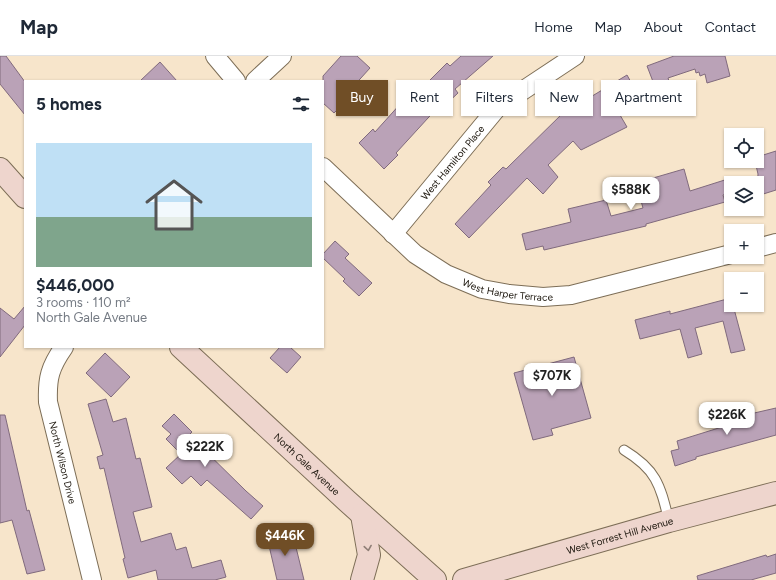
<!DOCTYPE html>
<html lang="en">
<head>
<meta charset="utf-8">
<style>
	:root { --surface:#fff; --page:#f6f6f7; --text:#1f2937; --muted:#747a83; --line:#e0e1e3; --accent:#704e26 }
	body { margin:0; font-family:Figtree,sans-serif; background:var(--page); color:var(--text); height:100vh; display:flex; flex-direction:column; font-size:15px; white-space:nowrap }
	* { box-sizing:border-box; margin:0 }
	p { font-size:13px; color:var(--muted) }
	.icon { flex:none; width:22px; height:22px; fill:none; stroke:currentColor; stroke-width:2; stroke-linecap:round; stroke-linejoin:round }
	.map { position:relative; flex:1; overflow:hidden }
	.side { position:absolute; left:24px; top:24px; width:300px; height:268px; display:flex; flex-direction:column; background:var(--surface); border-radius:0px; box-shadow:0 1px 3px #0004 }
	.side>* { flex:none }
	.hud { position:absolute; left:336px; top:24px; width:380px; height:36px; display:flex; gap:8px }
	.tools { position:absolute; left:724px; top:72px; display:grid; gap:8px }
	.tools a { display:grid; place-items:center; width:40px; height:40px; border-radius:0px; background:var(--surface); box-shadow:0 1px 3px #0004; font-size:20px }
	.price { position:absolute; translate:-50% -34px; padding:0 9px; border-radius:8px; background:#fff; color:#222; font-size:13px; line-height:26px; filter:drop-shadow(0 1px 2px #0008) }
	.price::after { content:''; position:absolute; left:50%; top:24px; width:12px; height:9px; margin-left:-6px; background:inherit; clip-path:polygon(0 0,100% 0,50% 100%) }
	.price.current { background:var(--accent); color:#fff }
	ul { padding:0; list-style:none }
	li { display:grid; align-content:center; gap:8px; height:212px; padding:0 12px }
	li span { display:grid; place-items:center; height:124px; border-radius:0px; color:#555 }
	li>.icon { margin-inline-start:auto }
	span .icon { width:72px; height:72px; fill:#fffc; stroke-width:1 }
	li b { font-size:17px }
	h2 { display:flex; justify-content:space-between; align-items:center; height:48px; padding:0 12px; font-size:17px }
	.chip { padding:0 14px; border-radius:0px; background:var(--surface); box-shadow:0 1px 3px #0004; font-size:14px; line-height:36px }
	.chip.current { background:var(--accent); color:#fff }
	header { display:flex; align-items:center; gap:24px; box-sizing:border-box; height:56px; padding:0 20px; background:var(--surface); border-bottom:1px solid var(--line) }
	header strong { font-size:19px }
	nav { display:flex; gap:22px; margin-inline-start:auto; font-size:14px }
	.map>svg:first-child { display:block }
	.building { fill:#baa2b7; stroke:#806a7d }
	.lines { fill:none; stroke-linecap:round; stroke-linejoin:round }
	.service-casing { stroke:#7d6e57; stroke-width:11 }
	.minor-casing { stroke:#7d6e57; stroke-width:20 }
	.secondary-casing { stroke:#7d6e57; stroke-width:24 }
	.service { stroke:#fff; stroke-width:9 }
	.minor { stroke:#fff; stroke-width:18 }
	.secondary { stroke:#eed5cd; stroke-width:22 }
	.oneway { stroke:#8f7e76 }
	.labels { text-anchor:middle; stroke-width:3.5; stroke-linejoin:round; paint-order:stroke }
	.street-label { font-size:10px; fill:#1a140b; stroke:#fff }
</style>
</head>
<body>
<header>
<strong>Map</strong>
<nav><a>Home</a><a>Map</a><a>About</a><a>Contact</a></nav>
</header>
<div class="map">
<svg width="776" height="524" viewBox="0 0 776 524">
	<rect width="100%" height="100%" fill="#f7e5cb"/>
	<path class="building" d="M0,0h6l19,26v33l-25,-31z
		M341,0h16l13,12 -29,32 3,3 -10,10 -11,-10v-27z
		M461,0h32l-38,33 3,4 -16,15 -3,-2 -43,47 2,2 -14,14 -25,-26 14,-14 2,3 36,-40 4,3 32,-32 3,3z
		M674,0h51l5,20 -23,7 -2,-9 -5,2 -1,-4 -3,1 -1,-4 -27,9 3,9 -14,5 -10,-26z
		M160,6l17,19h-37z
		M627,19l15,27 -22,13 7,12 -46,23 -8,-9 -25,24 10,12 -15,17 -16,-16 -58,60 -14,-14 36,-39 -3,-3 15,-15 3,2 59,-58 -1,-1 13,-9 2,3z
		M776,95v39l-19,6 1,-22 -3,-13h2v-4z
		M684,113l6,22 41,-13v14l-8,3 2,7 -79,22v2l-102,24 -1,-4 -17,4 -4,-16 49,-12 -3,-13 38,-9 5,16 32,-8 -7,-25z
		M335,185l14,13 -4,4 27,25 -13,13 -16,-15 2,-2 -22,-21v-4z
		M731,242v7h2l12,45 -14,3 -8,-32 -28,7 7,26 -14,4 -8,-29 -40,10 -5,-19 35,-9v3z
		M25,250v19l-25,32v-49l14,11z
		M280,291h10l11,10 -14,16 -17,-15z
		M105,297l25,24 -19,20 -25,-24z
		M574,301l17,61 -40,11 2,6 -20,5 -19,-67z
		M106,343l7,23 13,-4 10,41 4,-1 12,49 -19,5 8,30 30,-9 5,17 10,-3 6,21 29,-8 5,17 -11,3h-57l-2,-10 -28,8 -5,-19 2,-1 -21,-90 -4,1 -3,-12 6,-2 -15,-51z
		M776,352v27l-80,22v2l-21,7 -4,-15 8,-2 -2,-8 61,-19 -1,-5z
		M174,358l18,18 -3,3 57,56 17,15 -12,13 -44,-39 -6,6 -10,-10 -9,8 -16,-16 15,-14 -15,-15 5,-5 -9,-8z
		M0,359h5l22,96 2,-1 16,60 -18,4 -15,-54 -12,3z
		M292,475l12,49h-27l-10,-43z
		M776,498v19l-25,7h-53l-1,-4 69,-21 1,2z"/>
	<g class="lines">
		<g class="service-casing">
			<path id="service" d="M624,394c33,20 36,35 45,71"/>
		</g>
		<g class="minor-casing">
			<g id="minor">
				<path d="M215,0l21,25"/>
				<path d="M255,25l27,-25"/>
				<path id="s1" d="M323,111l92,87 31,20 36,15 27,5 34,3 28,-2 160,-41"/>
				<path id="s2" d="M393,178l105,-127 77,-51"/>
				<path d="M757,192l19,-5"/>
				<path id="s3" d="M64,291c-14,20 -17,31 -16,55l44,178"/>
			</g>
		</g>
		<g class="secondary-casing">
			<g id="secondary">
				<path d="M0,113l25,28"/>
				<path id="s4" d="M181,291l166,154 88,79"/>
				<path d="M362,524l7,-25 -7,-40"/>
				<path id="s5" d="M464,524l205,-59 107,-28"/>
			</g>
		</g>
		<use href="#service" class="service"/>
		<use href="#minor" class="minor"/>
		<use href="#secondary" class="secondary"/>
	</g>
	<defs><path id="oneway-chevron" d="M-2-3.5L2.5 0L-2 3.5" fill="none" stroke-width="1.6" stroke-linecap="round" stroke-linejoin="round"/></defs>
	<use class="oneway" href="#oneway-chevron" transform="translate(368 492) rotate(81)"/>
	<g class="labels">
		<g class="street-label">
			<text dy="4" stroke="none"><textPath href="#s2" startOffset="93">West Hamilton Place</textPath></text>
			<text dy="4" stroke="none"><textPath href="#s1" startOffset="228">West Harper Terrace</textPath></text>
			<text dy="4" stroke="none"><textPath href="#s3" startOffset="121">North Wilson Drive</textPath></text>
			<text dy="4" stroke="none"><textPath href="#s4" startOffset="172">North Gale Avenue</textPath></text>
			<text dy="4" stroke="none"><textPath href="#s5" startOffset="162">West Forrest Hill Avenue</textPath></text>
		</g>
	</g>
</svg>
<div class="tools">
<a><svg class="icon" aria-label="locate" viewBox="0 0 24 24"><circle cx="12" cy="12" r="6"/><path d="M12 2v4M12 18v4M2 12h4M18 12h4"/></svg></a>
<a><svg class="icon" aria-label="layers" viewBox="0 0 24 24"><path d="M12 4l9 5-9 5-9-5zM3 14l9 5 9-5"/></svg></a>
<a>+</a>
<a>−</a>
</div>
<b class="price" style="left:631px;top:155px">$588K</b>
<b class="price" style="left:552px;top:341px">$707K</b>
<b class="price" style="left:727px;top:380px">$226K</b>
<b class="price" style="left:205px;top:412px">$222K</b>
<b class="price current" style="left:285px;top:501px">$446K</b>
<div class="hud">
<a class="chip current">Buy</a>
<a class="chip">Rent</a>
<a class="chip">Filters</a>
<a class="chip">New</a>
<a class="chip">Apartment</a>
</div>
<section class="side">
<h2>5 homes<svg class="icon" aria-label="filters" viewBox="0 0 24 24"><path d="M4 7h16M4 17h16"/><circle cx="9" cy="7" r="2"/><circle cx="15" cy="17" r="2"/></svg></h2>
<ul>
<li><span style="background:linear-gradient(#bfe0f5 60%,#7fa58c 0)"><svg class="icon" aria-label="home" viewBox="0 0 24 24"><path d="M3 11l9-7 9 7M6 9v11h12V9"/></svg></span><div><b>$446,000</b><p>3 rooms · 110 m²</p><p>North Gale Avenue</p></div></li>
</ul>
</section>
</div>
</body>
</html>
